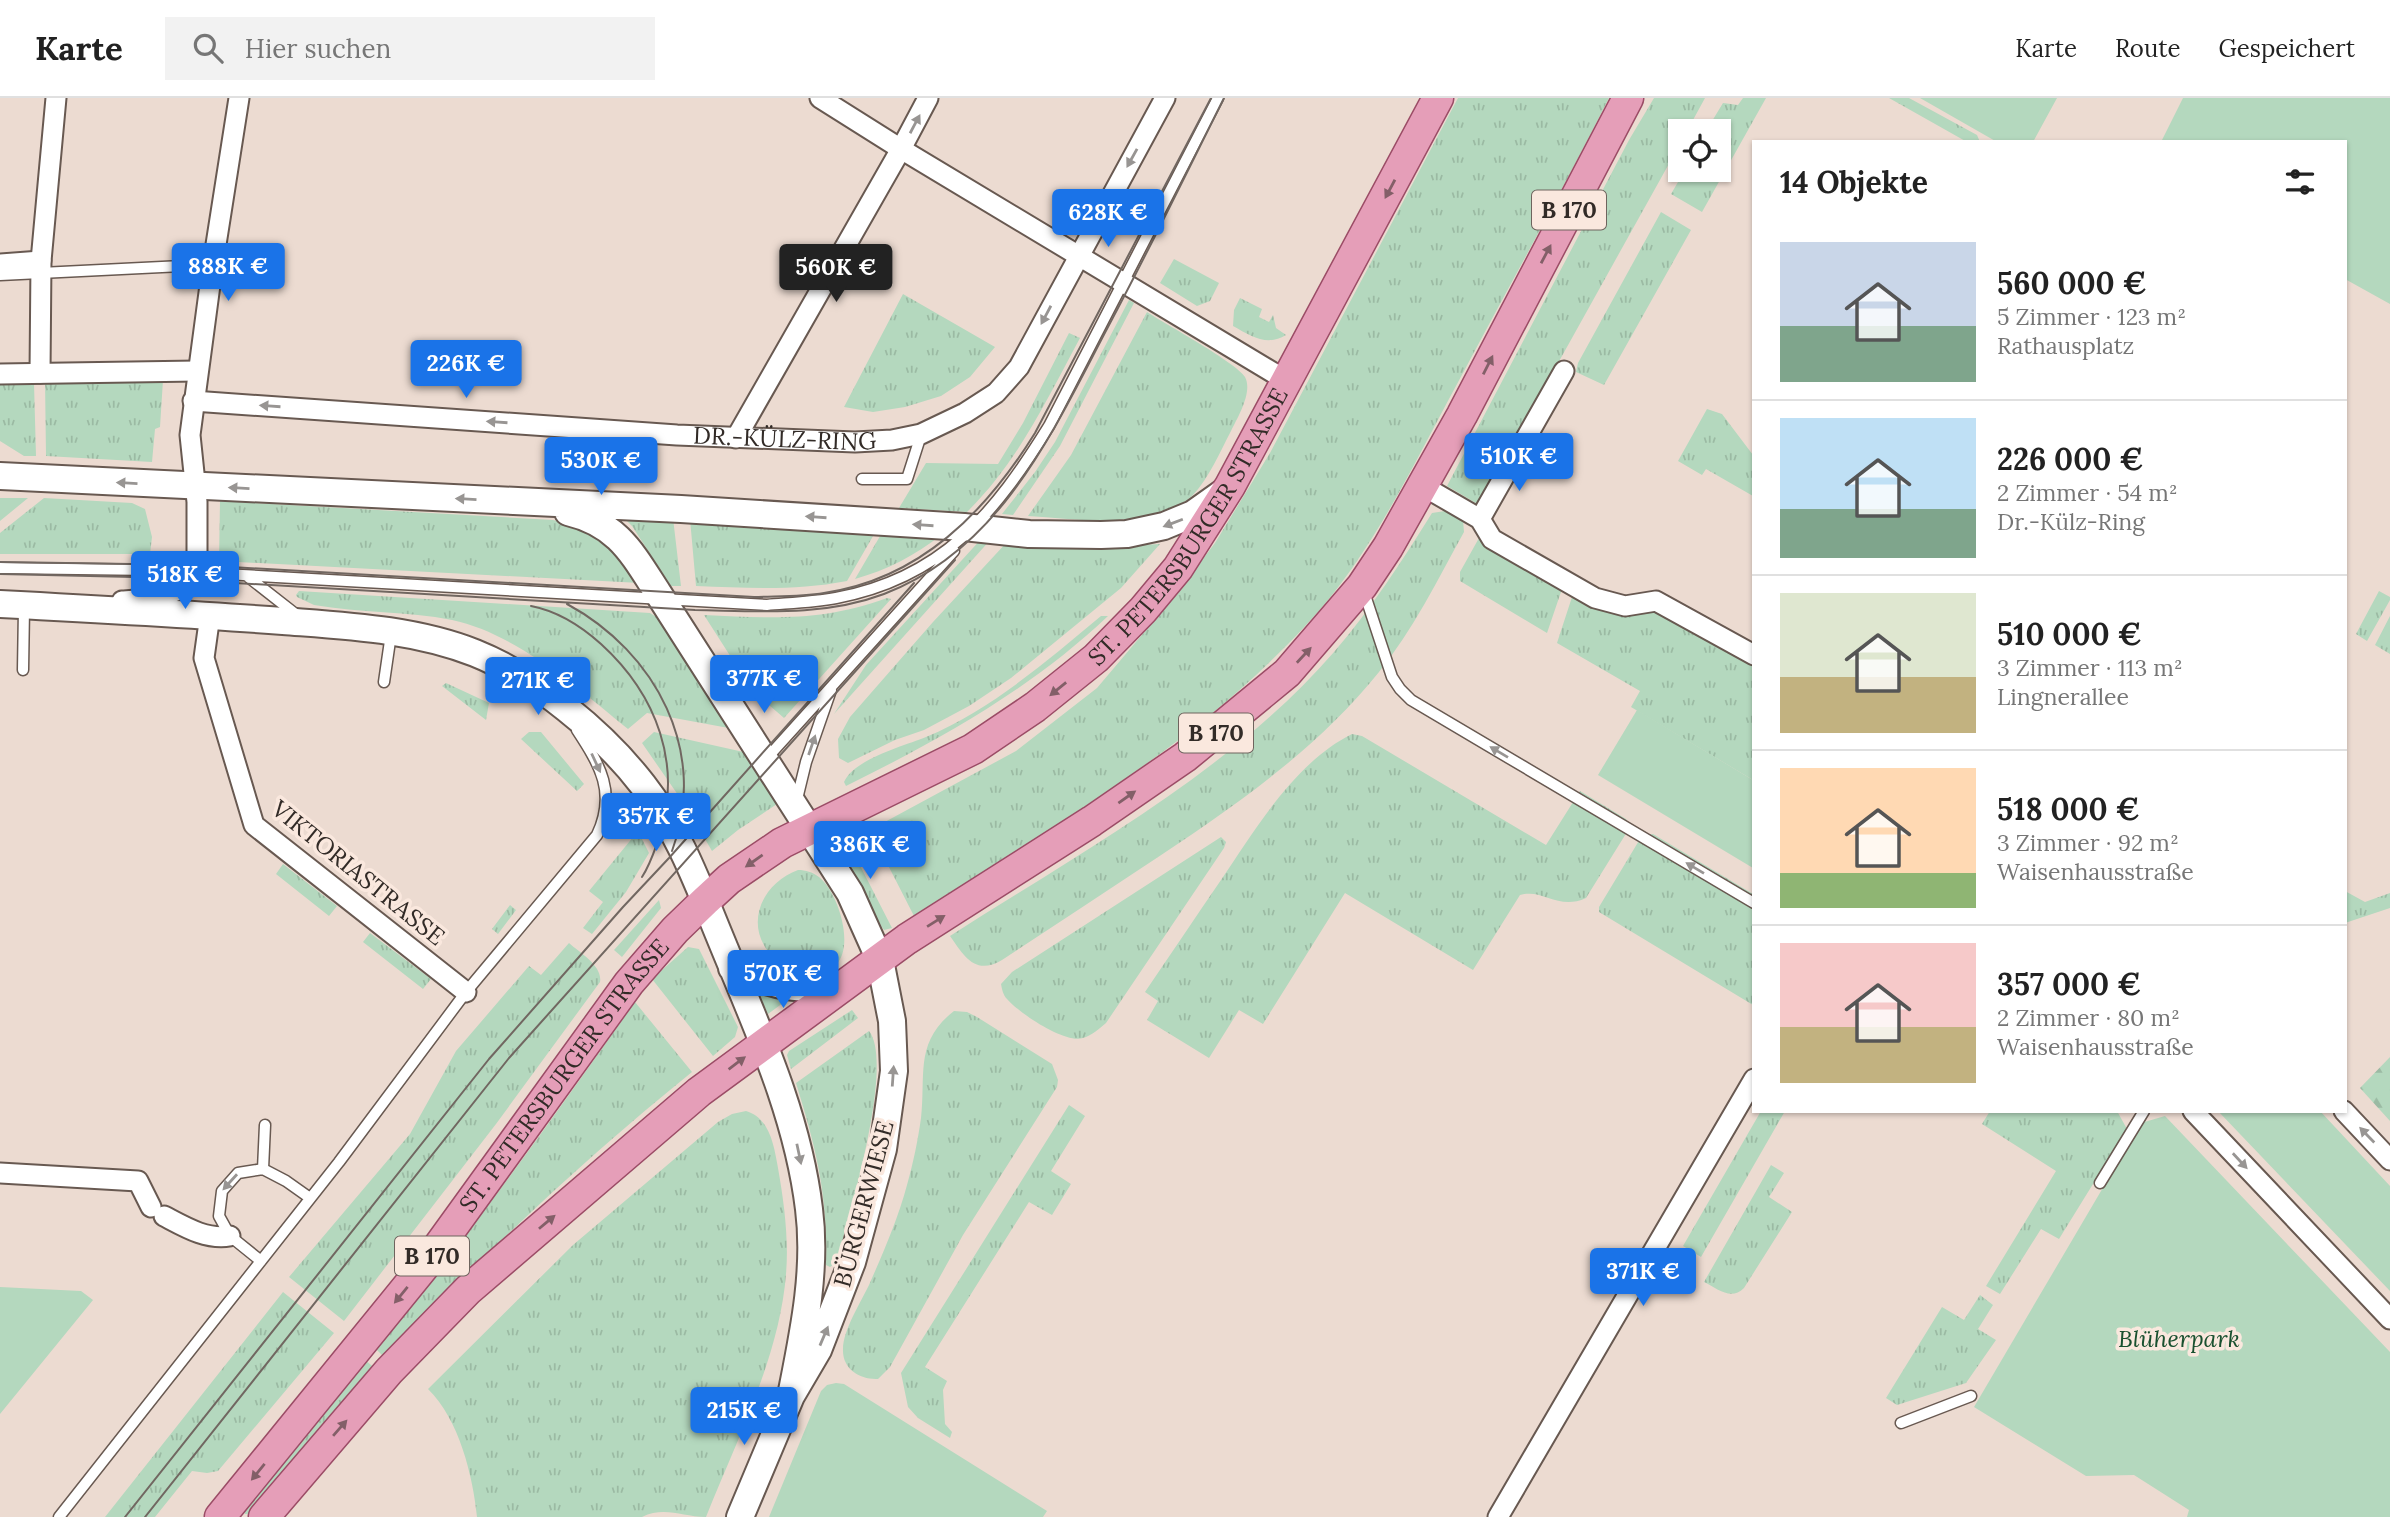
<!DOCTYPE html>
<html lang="de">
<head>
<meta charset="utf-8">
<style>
	:root { --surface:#fff; --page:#f2f2f2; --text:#222; --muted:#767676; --line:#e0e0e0; --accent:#1a73e8 }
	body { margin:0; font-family:Lora,serif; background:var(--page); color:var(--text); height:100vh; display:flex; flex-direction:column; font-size:26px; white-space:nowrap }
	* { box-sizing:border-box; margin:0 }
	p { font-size:23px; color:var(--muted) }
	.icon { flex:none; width:38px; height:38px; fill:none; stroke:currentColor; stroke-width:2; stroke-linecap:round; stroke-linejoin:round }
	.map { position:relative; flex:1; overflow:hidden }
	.drawer { position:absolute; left:1752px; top:42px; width:595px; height:973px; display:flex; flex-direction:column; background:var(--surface); border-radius:0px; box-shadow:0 2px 5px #0004 }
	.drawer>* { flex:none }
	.fabs { position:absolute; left:1668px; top:21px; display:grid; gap:14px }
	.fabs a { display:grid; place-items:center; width:63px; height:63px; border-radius:0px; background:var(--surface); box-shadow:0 2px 5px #0004; font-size:35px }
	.price { position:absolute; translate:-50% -60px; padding:0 16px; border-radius:7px; background:var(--accent); color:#fff; font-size:23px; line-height:46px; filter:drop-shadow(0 2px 4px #0008) }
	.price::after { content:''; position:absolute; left:50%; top:42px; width:21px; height:16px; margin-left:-10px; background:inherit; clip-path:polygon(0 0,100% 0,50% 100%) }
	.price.selected { background:#222; color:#fff }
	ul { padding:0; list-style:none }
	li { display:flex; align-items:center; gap:21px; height:175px; padding:0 28px }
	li+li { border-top:2px solid var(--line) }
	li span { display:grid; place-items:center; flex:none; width:196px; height:140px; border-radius:0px; color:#555 }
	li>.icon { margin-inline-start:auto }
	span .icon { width:84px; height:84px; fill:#fffc; stroke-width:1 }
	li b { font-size:30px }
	h2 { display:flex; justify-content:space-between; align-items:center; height:84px; padding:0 28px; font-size:30px }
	header { display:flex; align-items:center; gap:42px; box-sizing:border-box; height:98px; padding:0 35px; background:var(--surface); border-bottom:2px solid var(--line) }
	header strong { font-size:33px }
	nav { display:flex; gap:38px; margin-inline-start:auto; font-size:24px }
	.search { width:490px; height:63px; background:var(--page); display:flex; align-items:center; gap:18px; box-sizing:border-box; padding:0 24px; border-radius:0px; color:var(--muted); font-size:26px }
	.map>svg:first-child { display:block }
	.grass { fill:url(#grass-tufts) }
	.forest { fill:url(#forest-firs) }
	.green { fill:#b4d8be }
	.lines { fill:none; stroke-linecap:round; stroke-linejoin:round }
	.lane-casing { stroke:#685951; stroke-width:13 }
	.street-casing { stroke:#685951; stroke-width:23 }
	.secondary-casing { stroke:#685951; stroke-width:30 }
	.primary-casing { stroke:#9b4c66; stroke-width:33 }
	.lane { stroke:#fff; stroke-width:10 }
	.street { stroke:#fff; stroke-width:19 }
	.secondary { stroke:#fff; stroke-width:26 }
	.primary { stroke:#e59eb8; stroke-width:30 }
	.tram { stroke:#716761; stroke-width:2 }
	.oneway { fill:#989593 }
	.oneway2 { fill:#835f68 }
	.labels { text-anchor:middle; stroke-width:7; stroke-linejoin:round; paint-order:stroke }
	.shield { fill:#fae8de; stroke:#6e645e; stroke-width:2 }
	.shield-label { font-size:23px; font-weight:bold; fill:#322b27 }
	.street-label { font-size:24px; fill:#322b27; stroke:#fae8de }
	.park-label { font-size:24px; font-style:italic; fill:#19502f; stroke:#fae8de }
</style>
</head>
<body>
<header>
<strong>Karte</strong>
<div class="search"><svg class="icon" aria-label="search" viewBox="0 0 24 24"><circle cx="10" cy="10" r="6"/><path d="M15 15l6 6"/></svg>Hier suchen</div>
<nav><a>Karte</a><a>Route</a><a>Gespeichert</a></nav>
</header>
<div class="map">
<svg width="2390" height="1419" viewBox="0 0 2390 1419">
	<defs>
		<pattern id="grass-tufts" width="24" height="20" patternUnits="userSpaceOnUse" patternTransform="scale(1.75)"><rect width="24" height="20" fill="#b4d8be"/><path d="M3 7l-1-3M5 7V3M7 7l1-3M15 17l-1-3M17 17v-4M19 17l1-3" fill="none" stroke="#9bbaa3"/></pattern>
		<pattern id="forest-firs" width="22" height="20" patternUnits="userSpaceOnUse" patternTransform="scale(1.75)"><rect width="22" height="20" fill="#b4d8be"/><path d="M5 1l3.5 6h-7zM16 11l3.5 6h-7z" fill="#9bbaa3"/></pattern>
	</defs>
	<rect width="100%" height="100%" fill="#ecdbd1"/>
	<path class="grass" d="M1458,0h151c-49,97 -102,192 -153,288 -44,81 -85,170 -149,238 -111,121 -256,204 -393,292l-44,-86 146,-79 81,-63 77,-91 41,-54 55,-90z
		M1654,0h51l-18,33h-7v13l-201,361 -32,-19 182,-346z
		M1743,0h23l-64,114 -31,-18 14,-24h33v-39h-12l17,-28 15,2z
		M1889,0h20l68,37 3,7h-13z
		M1661,114l30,18 -87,155 -28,-13 2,-9z
		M1174,161l45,24 -9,18 -13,5 -37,-23z
		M903,196l92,53 -25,30 -29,19 -36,11 -32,5 -29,-5z
		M1240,200l22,11 -3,8 10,5 4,-7 3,13 10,7c-19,12 -35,1 -53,-9l1,-16z
		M1129,202l5,3 -74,143 -47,69 -11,-1 33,-42 20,-30z
		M1147,214c18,12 90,51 98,65 8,15 -7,40 -14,54 -11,21 -22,47 -38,64 -8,8 -18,12 -28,15 -45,17 -91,9 -137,6l43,-61z
		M1069,235l11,5c-34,63 -62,124 -113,174l-68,-4 27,-45 72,1 25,-41z
		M45,282h118l-3,47 -5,2 -3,33 -106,-6z
		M34,285l2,73h-12l-24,-15v-57z
		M1707,311l15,5 31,41v41l-47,-27 -4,6 -24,-14z
		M0,400h28l-28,23z
		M44,400l88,5 13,6 7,28 -2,17h-150v-21z
		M220,403l333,19c41,9 61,32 87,63l-421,-22z
		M1445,413l18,9 1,12c-26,47 -51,98 -85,140 -64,80 -151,139 -236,195 -47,31 -94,62 -141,93 -27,16 -38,-4 -52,-24 131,-84 281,-165 384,-284 37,-43 68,-91 98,-139z
		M627,419l46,1 8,68h-10l-39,-60 -6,-6z
		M690,421l186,12 -29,50c-51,10 -99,7 -151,5z
		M883,433l58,4c-25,20 -54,35 -86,44z
		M983,439l9,1 -158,176 32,-49z
		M1479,440l8,6 75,45 -15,44 -87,-52v-9z
		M1007,444l100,5 53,-3 -39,44 -110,90 -42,28 -45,24 -29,10 -47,23 -9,-5 -1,-19 12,-22 83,-95z
		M299,493l351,22 11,7 73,109 -87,-16 -19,16c-49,-40 -113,-96 -176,-109 -45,-9 -92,-7 -138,-15l-17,-8 -1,-2z
		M2379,493l11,6v3l-23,41 -11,-7z
		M1572,499c18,9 36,17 56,17 13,0 22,-4 34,0l91,52v114l-122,-73 9,-16 -83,-48z
		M887,500l4,1 -107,119 -15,-13 -10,-4 -55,-86c67,3 118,7 183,-17z
		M1101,518h7c-77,73 -167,123 -262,170l-2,-4c10,-23 60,-36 82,-45 66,-28 121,-76 175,-121z
		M2390,518v38l-15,-9z
		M446,585l43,20 -3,17 -44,-34z
		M529,634h12l43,52 -7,7 -56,-52z
		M654,634l94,21 32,49 -42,28 -26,21 -27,-46 -43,-62z
		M1352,636l10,2 184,109 34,-54 46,28 3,5 -2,8 -41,66c-28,13 -43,-10 -66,-3l-47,75 -128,-77 -82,131 -24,-14 -30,48 -62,-38 11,-19 -13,-9c25,-37 50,-74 76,-112 33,-49 74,-118 131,-146z
		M638,733l11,22 -23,39 -34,42 -9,-6 20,-26 -14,-11z
		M1653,736l100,60v111l-154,-93v-5l41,-68 7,-4z
		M1221,739l5,5 -2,6 -118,175c-6,5 -15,13 -23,15 -18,6 -64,-25 -76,-39 -4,-4 -5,-10 -6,-15l11,-12z
		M847,742l45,88 -8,2 -3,-4 -37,-72 -3,-11z
		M283,766l54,42 -8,10 -53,-42z
		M798,772c8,0 14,2 21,7 18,14 34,63 20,84 -7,11 -23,10 -35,9 -18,-1 -30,-8 -39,-23 -19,-31 2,-66 33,-77z
		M2345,793l20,11 25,-9v15l-45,15z
		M659,802l2,8 -39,49 -8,-7z
		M510,807l6,5 -18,24 -6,-5z
		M370,835l61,46 -8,10 -60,-47z
		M569,845c11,10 34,23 31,39l-104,142 -152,197 -55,-44 121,-143 46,-83 73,-85 12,9z
		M688,849l11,2 39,78 -3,10 -22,19 -61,-77z
		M756,890l31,12 -19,14z
		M635,904l57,70c-109,88 -211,184 -307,286l-10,-10c93,-110 177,-229 260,-346z
		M852,912l6,8 -67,51 -4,-14 2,-4z
		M954,913l13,1 10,5 75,47 6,16 -1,7 -94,148 -73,132 -12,12c-18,1 -36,-10 -35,-30 0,-19 18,-47 26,-64 14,-32 29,-66 38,-100 6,-21 11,-45 14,-67 5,-43 -7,-76 33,-107z
		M869,933c26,33 -21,190 -33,232l-6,4 -4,-2c2,-70 -10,-117 -30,-182z
		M1069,1007l16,11 -34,55 20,13 -19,31 -23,-13 -104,165 22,14 -4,9 2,34 7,8 -2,6 -32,-20 -10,-11 -7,-34z
		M746,1013c24,7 28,35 32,57 6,34 11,71 8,106 -6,81 -50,168 -80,243 -24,0 -41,-11 -64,0h-165c-4,-41 -18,-98 -49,-128l145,-144 145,-123 14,-8z
		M1761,1013h24l-84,146 -18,-11z
		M1990,1013h127l10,18 -68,110 -18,-10 -41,65 -14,-8 70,-115 -74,-47z
		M1771,1067l13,8 -15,24 23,15 -48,76c-13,13 -26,1 -40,-6z
		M283,1194l51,41 -116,138 -11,2 -15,-2 -37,46h-50z
		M1980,1197l13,10 -15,24 18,11 -30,43 -69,22 -11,-7 56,-91 22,13z
		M365,1262l11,9 -124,145h-7l-2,-4z"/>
	<path class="forest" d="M2390,959v64l-30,-33z"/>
	<path class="green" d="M1920,0h137l-24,44h-36z
		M2183,0h207v206l-45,-25v-137h-184z
		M1637,612l116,70 -1,26 2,1 -1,61 -155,-93z
		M2218,1013h102l70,75v105z
		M2165,1018l225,236v165h-203l2,-7 -55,-35 -48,1 -112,-69 167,-284z
		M0,1189l81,4 12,9 -93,114z
		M836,1285l8,1 203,127 -4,6h-274l52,-126 6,-6z"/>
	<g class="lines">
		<g class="lane-casing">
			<path id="lane" d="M0,177l182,-9 30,4
				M862,381h45l14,-44
				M0,470l154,2 613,35c23,-2 47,-3 69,-7 107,-20 159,-85 213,-172l169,-328
				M247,478l51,40
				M1364,494l28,85 8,12 11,11 343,203
				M23,572l1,-62
				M384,584l7,-48
				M767,660l187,-207
				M797,701l9,-37 25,-72
				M263,1071l2,-44
				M2100,1085l44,-72
				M261,1163l-31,-25 -11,-20 3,-25 16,-18 25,-4 23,12 24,17
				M1901,1325l70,-27
				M59,1419l280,-355 127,-170 131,-157c20,-42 3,-70 -20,-105"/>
		</g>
		<g class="street-casing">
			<g id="street">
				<path d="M820,0l81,51 386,232"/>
				<path d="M0,166l41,-3"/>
				<path d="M40,275l1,-112 15,-163"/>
				<path d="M0,276l197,-3"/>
				<path id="s1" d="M193,303l484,34 178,7 37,-2 29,-6 44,-21 31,-20 23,-26 146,-269"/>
				<path d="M736,340l165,-289 27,-51"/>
				<path d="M1423,388l57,33 12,20 103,59 30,8 31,-5 98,54"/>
				<path d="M1480,421l84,-148"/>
				<path d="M122,503c29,-2 49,-3 73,-21l2,-15v-63l-7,-67 22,-165 27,-172"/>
				<path d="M210,517l-6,43 50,167 212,167"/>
				<path d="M2193,1013l197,208"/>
				<path d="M2344,1013l46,49"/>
				<path d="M0,1075l138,8 13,26"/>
				<path d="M164,1118c21,11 42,24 66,20"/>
				<path d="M1498,1419l256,-438"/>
			</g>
		</g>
		<g class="secondary-casing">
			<path id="secondary" d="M0,378l681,33 283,18 65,7 72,1 26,-1 37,-8 29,-12 31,-22
				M568,414c50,12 64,41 90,81l192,300 30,67 12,61 2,50 -11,78 -31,113 -34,88 -27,46 -51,121
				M0,506c94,5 188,10 283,17 64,5 131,8 192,32 60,24 128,80 168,132 37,47 58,107 81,162 35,85 74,170 85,262 8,62 -6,126 -18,187
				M732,870c43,19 66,23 112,18"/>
		</g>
		<g class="primary-casing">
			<g id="primary">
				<path id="s2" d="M220,1419l205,-252 204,-282 46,-53 30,-29 24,-22 53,-36 191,-94 62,-42 61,-49 47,-48 35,-42 52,-82 208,-388"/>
				<path d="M264,1419l125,-146 79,-81 231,-198 208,-153 185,-118 93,-64 102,-84 75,-87 26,-39 74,-132 166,-317"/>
			</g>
		</g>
		<use href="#lane" class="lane"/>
		<use href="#street" class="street"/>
		<use href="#secondary" class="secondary"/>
		<use href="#primary" class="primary"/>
		<path class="tram" d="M0,464l197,3 557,32c23,-1 47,0 70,-4 96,-14 162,-81 211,-160l176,-335
			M0,476l134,3 561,33c64,1 128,7 189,-16 118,-45 170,-165 225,-269 40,-75 77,-151 115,-227
			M567,506c89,48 142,148 105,247
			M531,508c26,5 50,20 70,38 56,51 82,121 58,194 -5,14 -9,27 -17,39
			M125,1419l364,-458 134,-152 46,-49 245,-275
			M145,1419l364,-459 446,-498"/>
	</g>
	<defs><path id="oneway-solid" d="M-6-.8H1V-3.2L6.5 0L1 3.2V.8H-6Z" transform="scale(1.75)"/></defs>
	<g class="oneway">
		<use href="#oneway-solid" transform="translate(915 26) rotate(-62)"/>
		<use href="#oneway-solid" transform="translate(1132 60) rotate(119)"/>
		<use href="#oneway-solid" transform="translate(1046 217) rotate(118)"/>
		<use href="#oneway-solid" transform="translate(270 308) rotate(-176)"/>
		<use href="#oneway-solid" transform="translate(497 324) rotate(-176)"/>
		<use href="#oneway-solid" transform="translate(127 385) rotate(-177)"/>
		<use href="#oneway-solid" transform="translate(239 390) rotate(-177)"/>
		<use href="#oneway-solid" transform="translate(466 401) rotate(-177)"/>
		<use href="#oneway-solid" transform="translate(816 419) rotate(-176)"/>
		<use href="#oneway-solid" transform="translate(1173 425) rotate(159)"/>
		<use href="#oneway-solid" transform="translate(923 427) rotate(-176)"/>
		<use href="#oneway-solid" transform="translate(812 647) rotate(-71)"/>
		<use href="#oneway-solid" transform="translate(1499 654) rotate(-149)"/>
		<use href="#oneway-solid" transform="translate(596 665) rotate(65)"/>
		<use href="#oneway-solid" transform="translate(1695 770) rotate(-149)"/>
		<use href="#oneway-solid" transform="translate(893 978) rotate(-86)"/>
		<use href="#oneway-solid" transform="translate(2367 1037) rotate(-134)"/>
		<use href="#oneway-solid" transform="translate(799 1056) rotate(78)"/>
		<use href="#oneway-solid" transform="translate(2240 1063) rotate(47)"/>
		<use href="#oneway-solid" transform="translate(230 1084) rotate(132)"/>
		<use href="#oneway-solid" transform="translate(824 1238) rotate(-67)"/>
	</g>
	<g class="oneway2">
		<use href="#oneway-solid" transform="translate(1390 91) rotate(118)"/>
		<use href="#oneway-solid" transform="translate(1546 156) rotate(-62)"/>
		<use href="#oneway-solid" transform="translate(1488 267) rotate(-63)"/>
		<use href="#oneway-solid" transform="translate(1304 557) rotate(-47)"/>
		<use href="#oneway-solid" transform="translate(1058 591) rotate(141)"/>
		<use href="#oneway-solid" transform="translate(1127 699) rotate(-35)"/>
		<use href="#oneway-solid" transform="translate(754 763) rotate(145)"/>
		<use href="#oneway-solid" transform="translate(936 823) rotate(-32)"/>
		<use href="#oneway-solid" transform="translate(737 965) rotate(-37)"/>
		<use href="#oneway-solid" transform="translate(547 1124) rotate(-40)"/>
		<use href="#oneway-solid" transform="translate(401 1197) rotate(129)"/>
		<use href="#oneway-solid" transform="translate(340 1330) rotate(-49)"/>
		<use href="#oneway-solid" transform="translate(258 1374) rotate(129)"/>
	</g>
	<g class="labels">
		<g class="shield">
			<rect x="1532" y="92.5" width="74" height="39" rx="5"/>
			<rect x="1179" y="615.5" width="74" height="39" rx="5"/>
			<rect x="395" y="1138.5" width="74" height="39" rx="5"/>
		</g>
		<g class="shield-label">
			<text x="1569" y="120">B 170</text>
			<text x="1216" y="643">B 170</text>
			<text x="432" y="1166">B 170</text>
		</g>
		<g class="street-label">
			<text dy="8" stroke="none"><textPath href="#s1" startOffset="593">DR.-KÜLZ-RING</textPath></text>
			<text dy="8" stroke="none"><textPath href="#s2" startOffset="1409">ST. PETERSBURGER STRASSE</textPath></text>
			<text transform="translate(358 775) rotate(39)" y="8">VIKTORIASTRASSE</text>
			<text dy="8" stroke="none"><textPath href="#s2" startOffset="560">ST. PETERSBURGER STRASSE</textPath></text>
			<text transform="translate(864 1106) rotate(-75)" y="8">BÜRGERWIESE</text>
		</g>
		<g class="park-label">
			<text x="2179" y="1249">Blüherpark</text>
		</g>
	</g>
</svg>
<div class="fabs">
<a><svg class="icon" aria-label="locate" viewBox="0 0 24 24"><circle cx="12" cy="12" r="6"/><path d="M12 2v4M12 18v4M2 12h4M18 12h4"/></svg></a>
</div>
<b class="price" style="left:1108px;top:151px">628K €</b>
<b class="price" style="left:228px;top:205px">888K €</b>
<b class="price selected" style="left:836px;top:206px">560K €</b>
<b class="price" style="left:466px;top:302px">226K €</b>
<b class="price" style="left:1519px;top:395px">510K €</b>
<b class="price" style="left:601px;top:399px">530K €</b>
<b class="price" style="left:185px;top:513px">518K €</b>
<b class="price" style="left:764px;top:617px">377K €</b>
<b class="price" style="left:538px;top:619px">271K €</b>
<b class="price" style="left:656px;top:755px">357K €</b>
<b class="price" style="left:870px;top:783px">386K €</b>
<b class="price" style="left:783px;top:912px">570K €</b>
<b class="price" style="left:1643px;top:1210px">371K €</b>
<b class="price" style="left:744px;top:1349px">215K €</b>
<section class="drawer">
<h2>14 Objekte<svg class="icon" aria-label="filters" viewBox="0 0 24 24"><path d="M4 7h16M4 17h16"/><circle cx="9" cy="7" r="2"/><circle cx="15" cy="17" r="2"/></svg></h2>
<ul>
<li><span style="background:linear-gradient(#c9d6e8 60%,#7fa58c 0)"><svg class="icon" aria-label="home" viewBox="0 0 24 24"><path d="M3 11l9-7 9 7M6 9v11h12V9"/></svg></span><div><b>560 000 €</b><p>5 Zimmer · 123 m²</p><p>Rathausplatz</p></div></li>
<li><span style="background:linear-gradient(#bfe0f5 65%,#7fa58c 0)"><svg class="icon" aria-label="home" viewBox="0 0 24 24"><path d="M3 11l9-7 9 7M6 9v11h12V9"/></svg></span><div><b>226 000 €</b><p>2 Zimmer · 54 m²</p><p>Dr.-Külz-Ring</p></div></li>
<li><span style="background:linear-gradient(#dfe7d0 60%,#c2b280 0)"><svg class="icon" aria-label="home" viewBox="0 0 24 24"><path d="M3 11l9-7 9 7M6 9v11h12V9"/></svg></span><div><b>510 000 €</b><p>3 Zimmer · 113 m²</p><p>Lingnerallee</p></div></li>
<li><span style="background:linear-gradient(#ffd9b3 75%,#8fb573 0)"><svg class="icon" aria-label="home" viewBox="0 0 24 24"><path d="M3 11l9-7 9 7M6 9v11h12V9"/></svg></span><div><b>518 000 €</b><p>3 Zimmer · 92 m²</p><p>Waisenhausstraße</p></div></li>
<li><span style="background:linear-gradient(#f6c9c9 60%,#c2b280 0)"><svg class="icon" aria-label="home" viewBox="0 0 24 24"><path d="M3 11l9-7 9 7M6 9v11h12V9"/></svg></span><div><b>357 000 €</b><p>2 Zimmer · 80 m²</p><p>Waisenhausstraße</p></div></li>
</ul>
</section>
</div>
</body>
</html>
